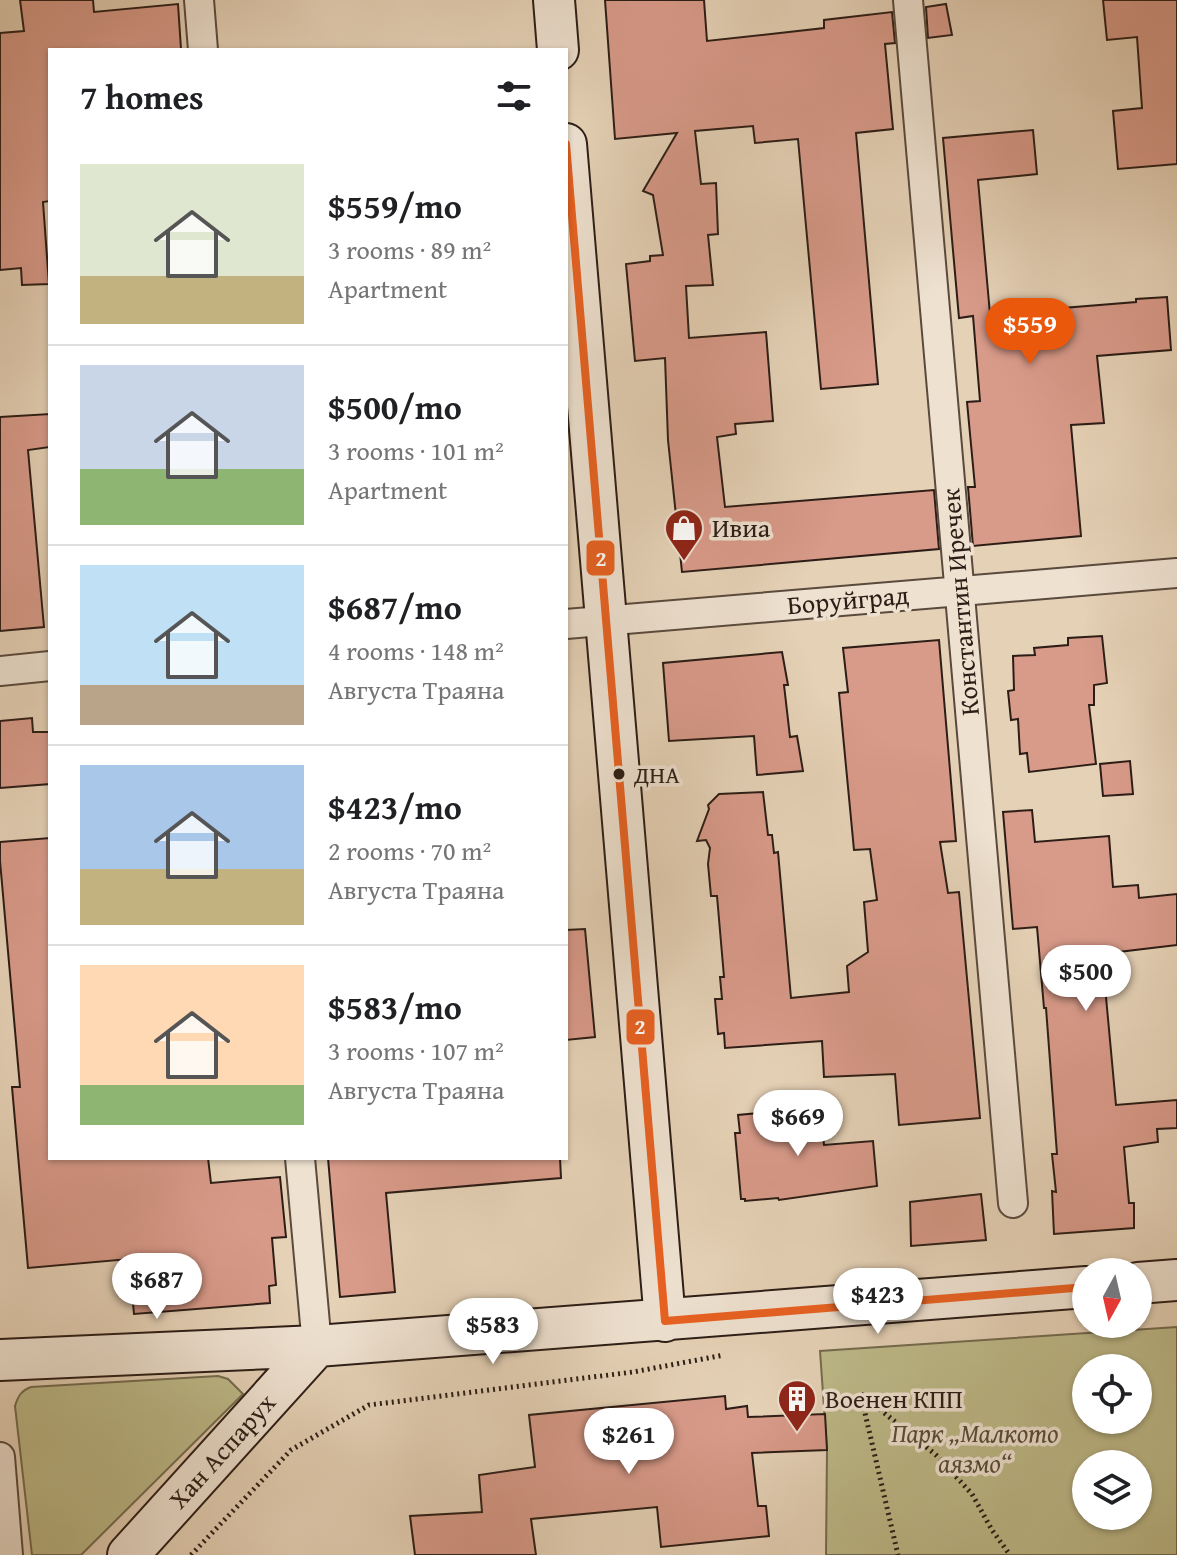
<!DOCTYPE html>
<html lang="en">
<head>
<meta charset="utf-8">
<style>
	:root { --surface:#fff; --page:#f6f6f6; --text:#202124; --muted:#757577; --line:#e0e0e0; --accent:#ea580c }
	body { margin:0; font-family:"Gentium Book Plus",serif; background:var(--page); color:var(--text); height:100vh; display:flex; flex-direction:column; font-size:30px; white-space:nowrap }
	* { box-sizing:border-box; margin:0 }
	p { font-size:26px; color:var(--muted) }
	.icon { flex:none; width:44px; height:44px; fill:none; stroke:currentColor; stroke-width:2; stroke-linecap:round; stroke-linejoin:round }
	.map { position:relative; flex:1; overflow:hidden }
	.details { position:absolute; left:48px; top:48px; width:520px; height:1112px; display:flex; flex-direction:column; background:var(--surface); border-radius:0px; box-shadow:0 2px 6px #0004 }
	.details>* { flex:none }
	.needle { width:52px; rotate:188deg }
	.buttons { position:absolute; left:1072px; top:1258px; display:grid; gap:16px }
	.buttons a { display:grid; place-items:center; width:80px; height:80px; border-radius:50%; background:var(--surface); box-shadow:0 2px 6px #0004; font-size:40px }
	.price { position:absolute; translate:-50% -68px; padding:0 18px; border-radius:28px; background:#fff; color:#222; font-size:26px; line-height:52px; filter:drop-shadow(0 2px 4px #0008) }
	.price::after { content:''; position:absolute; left:50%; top:48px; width:24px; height:18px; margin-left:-12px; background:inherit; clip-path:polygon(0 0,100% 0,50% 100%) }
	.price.selected { background:var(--accent); color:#fff }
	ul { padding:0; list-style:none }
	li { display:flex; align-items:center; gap:24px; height:200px; padding:0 32px }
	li+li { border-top:2px solid var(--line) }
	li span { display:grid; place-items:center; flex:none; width:224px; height:160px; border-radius:0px; color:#555 }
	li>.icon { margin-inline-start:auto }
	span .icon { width:96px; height:96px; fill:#fffc; stroke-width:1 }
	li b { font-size:34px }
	h2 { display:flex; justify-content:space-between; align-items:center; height:96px; padding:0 32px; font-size:34px }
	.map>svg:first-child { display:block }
	.green { fill:#bdb988; stroke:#746b4f; stroke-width:2; fill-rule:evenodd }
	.building { fill:#d89a89; stroke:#2c1d16; stroke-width:2 }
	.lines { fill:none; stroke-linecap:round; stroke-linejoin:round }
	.street-casing { stroke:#5a4a3e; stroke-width:32 }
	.secondary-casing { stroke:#2c1d16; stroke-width:44 }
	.path { stroke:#2c1d16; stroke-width:5; stroke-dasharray:2 4; stroke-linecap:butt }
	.street { stroke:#eee1d0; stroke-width:28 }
	.secondary { stroke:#eee1d0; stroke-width:40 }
	.bus-1-casing { stroke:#eee1d0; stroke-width:14 }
	.bus-1 { stroke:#e86121; stroke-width:8 }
	.bus-dot { fill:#2c1d16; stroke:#eee1d0; stroke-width:3 }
	.labels { text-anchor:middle; stroke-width:7; stroke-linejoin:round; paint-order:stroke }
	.bus-label { font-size:24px; fill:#2c1d16; stroke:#eee1d0; text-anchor:start }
	.poi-label { font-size:26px; fill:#2c1d16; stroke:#eee1d0; text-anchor:start }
	.street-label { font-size:26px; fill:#2c1d16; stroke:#eee1d0 }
	.park-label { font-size:26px; font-style:italic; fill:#584c38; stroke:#eee1d0 }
	.line-badge { stroke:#eee1d0; stroke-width:3 }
	.badge-label { font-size:22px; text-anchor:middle; font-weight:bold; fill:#fff }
</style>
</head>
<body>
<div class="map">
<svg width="1177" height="1555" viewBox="0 0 1177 1555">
	<rect width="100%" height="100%" fill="#e5d1b6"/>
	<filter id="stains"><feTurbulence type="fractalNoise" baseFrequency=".0025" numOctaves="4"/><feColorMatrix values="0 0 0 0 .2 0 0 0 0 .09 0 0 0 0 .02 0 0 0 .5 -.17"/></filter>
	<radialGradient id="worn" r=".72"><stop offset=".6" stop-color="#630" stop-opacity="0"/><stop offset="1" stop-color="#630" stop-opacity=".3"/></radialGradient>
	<path class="green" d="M1177,1327v228h-351l1,-105 -7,-99zM1086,1368h52v52h-52zM1086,1464h52v52h-52z
		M218,1376l10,3 15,15 -162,161h-49l-17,-149c3,-10 6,-15 16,-19z"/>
	<path class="building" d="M20,0h73l1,12 84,-8 3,45 -131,1v151l-7,1 6,82 -27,1 -1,-17 -21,2v-237l24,-2z
		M605,0h99l3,41 117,-13v-8l68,-8 3,31 -10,1 8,85 -37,4 22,251 -57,5 -23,-250 -43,4 -2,-17 -58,5 6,53 15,-1 2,51 -10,1 5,50 -27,1 3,52 77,-6 7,89 -38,3 1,10 -19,3 8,70 209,-17 5,59 -257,23 -14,-132 -3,-82 -30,3 -9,-97 24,-3v-5l13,-1 -10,-60 -10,-4 34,-58 -62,6z
		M1103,0h74v164l-59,5 -5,-58 29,-3 -5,-71 -30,3z
		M946,4l6,31 -24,3 -2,-31z
		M1033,130l4,44 -59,6 12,134 146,-12v-3l31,-2 4,53 -74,6 7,67 -33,2 10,111 -108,10 -5,-59h7l-8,-85 13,-1 -7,-85 -14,2 -16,-180z
		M50,414v33l-22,3 16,177 -44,4v-214z
		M1102,636l5,47 -13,2v20h-5l7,59 -67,8 -2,-19 -7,1 -2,-35 -7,1 -3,-29 6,-1 -1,-34 22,-1 -1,-7 34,-3v-7z
		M939,640l17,201 -16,1 8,51 11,-1 21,226 -81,7 -4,-51 -71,3 -2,-36 -97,7 -1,-15 -6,1 -3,-35h7l-2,-22h4l-7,-81h-6l-3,-32 2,-16 -4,-8 -9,1 12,-32 -1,-4 11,-11 44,-2 5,43h4l2,18 4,-1 13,146 58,-6 -2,-26 21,-14 -4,-50 13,-2 -7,-51 -16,1 -15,-157 9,-1 -5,-44z
		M782,652l6,33h-4l6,52 7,-1 6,35 -46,4 -3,-39 -85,5 -6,-78z
		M32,718l1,14h17v52l-50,4v-67z
		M1130,761l3,33 -30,2 -3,-32z
		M1032,810l3,32 74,-6 4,51 25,-2 1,13 38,-4v51l-75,9 14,151 61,-5v28l-20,1 1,13 -34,5 5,56h5v25l-80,6 -2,-43 4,1 -4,-38h5l-11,-146h-2l-7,-81 -24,2 -10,-117z
		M50,838v320h158l3,25 69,-6 6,60 -14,1 4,47 -7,1 1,17 -136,11 -5,-55 -101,9 -16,-181h8l-20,-226v-19z
		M585,929l10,108 -29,3v-110z
		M820,1107l4,38 49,-4 4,45 -98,14 -1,-2 -33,3v-2h-4l-6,-66h5l-2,-18z
		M328,1158h232l1,20 -175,15 9,99 -55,5z
		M981,1194l5,46 -75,6 -1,-44z
		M725,1396l1,13 21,-3 1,11 77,-3 2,36 -75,3 6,53h8l3,30 -108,11 -4,-40 -126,12 5,36h-121l-5,-39 72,-4 -3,-37 56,-8 -6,-52z"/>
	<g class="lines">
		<g class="street-casing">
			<path id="street" d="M199,0l4,50
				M908,0l105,1203
				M566,624l611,-51
				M0,671l50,-5
				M300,1158l17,188
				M0,1457l8,98"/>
		</g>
		<g class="secondary-casing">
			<path id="secondary" d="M554,0l4,50
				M566,144l99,1177
				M1138,1283l39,-3
				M0,1360l317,-14 769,-59
				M128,1555l189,-209"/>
		</g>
		<path class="path" d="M861,1394l75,61 36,39 20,36 18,25
			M861,1396l37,159
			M191,1555l100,-105 78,-45 264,-33 91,-17"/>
		<use href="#street" class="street"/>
		<use href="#secondary" class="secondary"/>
		<g class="bus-1-casing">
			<path id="bus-1" d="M566,144l99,1177
				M665,1321l421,-34"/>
		</g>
		<use href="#bus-1" class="bus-1"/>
	</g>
	<defs>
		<g id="shop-pin" transform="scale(2)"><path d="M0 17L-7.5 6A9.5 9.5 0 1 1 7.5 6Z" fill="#8f2418" stroke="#eee1d0"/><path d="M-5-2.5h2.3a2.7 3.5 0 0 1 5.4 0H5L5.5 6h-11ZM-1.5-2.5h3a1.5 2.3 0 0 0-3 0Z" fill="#fff"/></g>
		<g id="building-pin" transform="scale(2)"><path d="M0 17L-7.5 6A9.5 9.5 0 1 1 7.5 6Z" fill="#8f2418" stroke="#eee1d0"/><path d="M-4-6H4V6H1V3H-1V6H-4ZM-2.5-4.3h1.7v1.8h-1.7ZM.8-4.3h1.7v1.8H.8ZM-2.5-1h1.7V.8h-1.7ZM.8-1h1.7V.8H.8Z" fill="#fff"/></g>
	</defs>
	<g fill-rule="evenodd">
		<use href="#shop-pin" x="684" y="528"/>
		<use href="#building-pin" x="797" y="1399"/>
	</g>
	<circle class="bus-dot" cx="619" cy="774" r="7"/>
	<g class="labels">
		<g class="bus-label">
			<text x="634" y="783">ДНА</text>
		</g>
		<g class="poi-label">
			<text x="712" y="537">Ивиа</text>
			<text x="825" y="1408">Военен КПП</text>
		</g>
		<g class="street-label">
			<text transform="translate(848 600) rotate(-5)" y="9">Боруйград</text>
			<text transform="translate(960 602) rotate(-95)" y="9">Константин Иречек</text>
			<text transform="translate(222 1451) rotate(-48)" y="9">Хан Аспарух</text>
		</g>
		<g class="park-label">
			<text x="975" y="1442">Парк „Малкото<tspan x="975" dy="30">аязмо“</tspan></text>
		</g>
	</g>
	<g class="line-badge">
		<rect x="585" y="539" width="31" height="38" rx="8" fill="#e86121"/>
		<rect x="625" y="1008" width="31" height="38" rx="8" fill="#e86121"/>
	</g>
	<g class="badge-label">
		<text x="601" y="566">2</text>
		<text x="640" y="1034">2</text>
	</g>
	<rect width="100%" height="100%" filter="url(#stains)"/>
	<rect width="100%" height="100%" fill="url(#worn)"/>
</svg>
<div class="buttons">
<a><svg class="needle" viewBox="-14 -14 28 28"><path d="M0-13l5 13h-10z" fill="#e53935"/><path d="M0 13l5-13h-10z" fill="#757577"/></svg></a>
<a><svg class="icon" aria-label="locate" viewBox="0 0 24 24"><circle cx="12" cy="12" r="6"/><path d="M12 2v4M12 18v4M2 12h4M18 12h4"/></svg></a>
<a><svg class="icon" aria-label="layers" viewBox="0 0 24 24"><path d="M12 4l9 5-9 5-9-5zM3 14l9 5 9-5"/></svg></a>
</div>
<b class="price selected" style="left:1030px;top:366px">$559</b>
<b class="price" style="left:1086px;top:1013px">$500</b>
<b class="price" style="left:798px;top:1158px">$669</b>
<b class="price" style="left:157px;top:1321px">$687</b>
<b class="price" style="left:878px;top:1336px">$423</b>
<b class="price" style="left:493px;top:1366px">$583</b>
<b class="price" style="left:629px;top:1476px">$261</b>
<section class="details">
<h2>7 homes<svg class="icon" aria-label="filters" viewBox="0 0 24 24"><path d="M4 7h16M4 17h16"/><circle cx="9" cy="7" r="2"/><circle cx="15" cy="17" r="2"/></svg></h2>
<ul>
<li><span style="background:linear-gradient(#dfe7d0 70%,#c2b280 0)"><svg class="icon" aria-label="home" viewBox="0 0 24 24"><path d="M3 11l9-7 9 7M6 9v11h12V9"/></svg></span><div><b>$559/mo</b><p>3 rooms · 89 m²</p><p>Apartment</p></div></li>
<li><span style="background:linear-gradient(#c9d6e8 65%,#8fb573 0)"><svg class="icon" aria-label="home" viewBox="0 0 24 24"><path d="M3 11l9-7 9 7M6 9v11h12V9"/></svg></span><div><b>$500/mo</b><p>3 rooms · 101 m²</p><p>Apartment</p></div></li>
<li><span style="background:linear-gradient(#bfe0f5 75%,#b9a48a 0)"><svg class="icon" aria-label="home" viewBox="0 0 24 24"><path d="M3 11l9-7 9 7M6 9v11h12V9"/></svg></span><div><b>$687/mo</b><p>4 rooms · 148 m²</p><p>Августа Траяна</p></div></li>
<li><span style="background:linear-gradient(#a9c7e8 65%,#c2b280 0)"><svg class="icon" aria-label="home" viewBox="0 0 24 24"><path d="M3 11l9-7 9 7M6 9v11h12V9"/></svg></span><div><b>$423/mo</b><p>2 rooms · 70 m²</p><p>Августа Траяна</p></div></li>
<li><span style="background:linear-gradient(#ffd9b3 75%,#8fb573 0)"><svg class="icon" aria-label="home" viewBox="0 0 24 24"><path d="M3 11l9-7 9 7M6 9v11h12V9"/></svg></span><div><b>$583/mo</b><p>3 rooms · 107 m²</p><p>Августа Траяна</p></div></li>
</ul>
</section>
</div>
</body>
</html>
